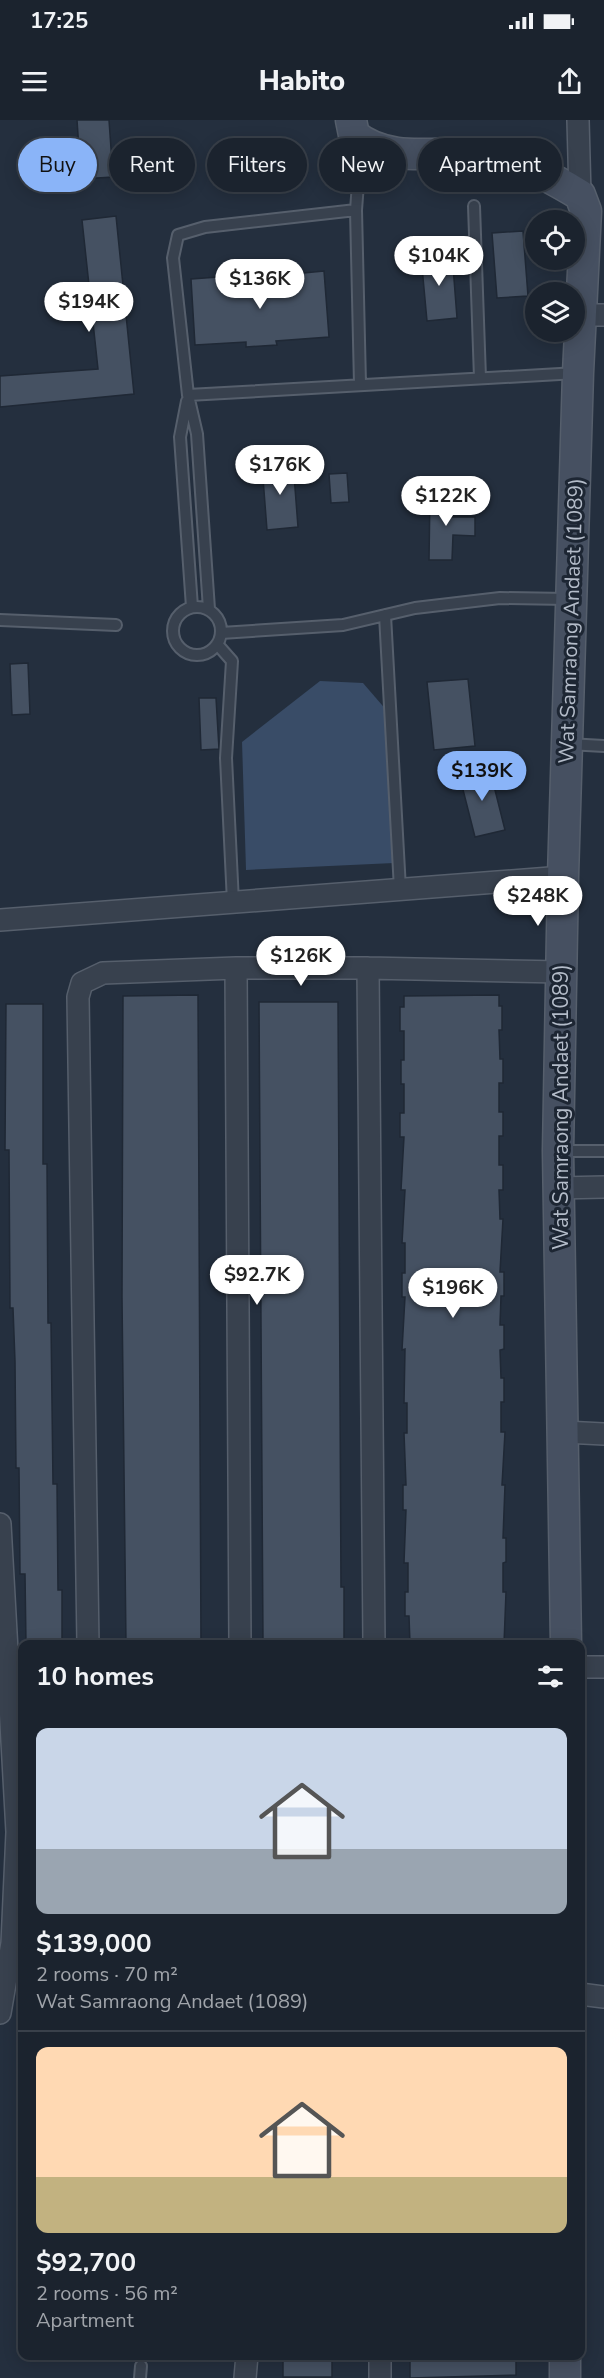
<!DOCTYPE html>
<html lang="en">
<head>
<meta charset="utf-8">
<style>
	:root { --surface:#1b232e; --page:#242b36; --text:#f1f3f6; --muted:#a0a4aa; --line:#39404a; --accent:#8ab4f8 }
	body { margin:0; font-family:"Nunito Sans",sans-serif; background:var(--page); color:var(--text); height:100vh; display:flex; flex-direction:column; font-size:22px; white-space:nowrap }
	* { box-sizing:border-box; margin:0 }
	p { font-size:20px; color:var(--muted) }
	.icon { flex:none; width:33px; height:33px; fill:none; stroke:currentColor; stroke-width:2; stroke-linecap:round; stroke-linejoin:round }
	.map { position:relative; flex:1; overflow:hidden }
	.details { position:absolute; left:18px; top:1520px; width:567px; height:720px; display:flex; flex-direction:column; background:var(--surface); border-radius:12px; box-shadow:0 3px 15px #0003,0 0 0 2px var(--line) }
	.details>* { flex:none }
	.hud { position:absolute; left:18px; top:18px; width:568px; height:54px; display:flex; gap:12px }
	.buttons { position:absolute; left:525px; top:90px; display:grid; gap:12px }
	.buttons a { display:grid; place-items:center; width:60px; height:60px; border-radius:50%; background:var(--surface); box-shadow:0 3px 15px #0003,0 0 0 2px var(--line); font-size:30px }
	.price { position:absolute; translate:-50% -51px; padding:0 14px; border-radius:21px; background:#fff; color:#222; font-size:20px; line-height:39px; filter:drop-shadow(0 2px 3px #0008) }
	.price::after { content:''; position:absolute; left:50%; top:36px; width:18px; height:14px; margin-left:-9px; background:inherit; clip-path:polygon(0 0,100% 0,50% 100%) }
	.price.selected { background:var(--accent); color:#111 }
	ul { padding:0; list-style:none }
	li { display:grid; align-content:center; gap:12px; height:318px; padding:0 18px }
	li+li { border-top:2px solid var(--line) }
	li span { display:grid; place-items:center; height:186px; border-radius:12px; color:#555 }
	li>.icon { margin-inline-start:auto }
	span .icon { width:108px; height:108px; fill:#fffc; stroke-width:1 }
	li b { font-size:26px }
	h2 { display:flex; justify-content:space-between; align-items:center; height:72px; padding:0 18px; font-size:26px }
	.tag { padding:0 21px; border-radius:27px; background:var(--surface); box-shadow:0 3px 15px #0003,0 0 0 2px var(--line); font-size:21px; line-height:54px }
	.tag.selected { background:var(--accent); color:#111 }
	.status { display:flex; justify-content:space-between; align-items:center; height:42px; padding:0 30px; background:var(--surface); direction:ltr }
	.status svg { height:16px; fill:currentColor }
	header { display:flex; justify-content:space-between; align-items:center; height:78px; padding:0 18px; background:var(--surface); font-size:27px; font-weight:800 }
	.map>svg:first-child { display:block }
	.water { fill:#394c67 }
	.building { fill:#455162; stroke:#1f2835; stroke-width:1.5 }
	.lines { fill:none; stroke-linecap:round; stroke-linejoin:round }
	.lane-casing { stroke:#565f6c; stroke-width:14 }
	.street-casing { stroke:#565f6c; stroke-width:24 }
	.secondary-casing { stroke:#565f6c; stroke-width:33 }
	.lane { stroke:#38414e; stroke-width:10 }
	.street { stroke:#38414e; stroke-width:21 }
	.secondary { stroke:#465061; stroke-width:30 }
	.labels { text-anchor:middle; stroke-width:6; stroke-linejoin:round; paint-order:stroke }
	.street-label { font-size:21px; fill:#b4bcc9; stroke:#1d2633 }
</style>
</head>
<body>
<div class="status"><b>17:25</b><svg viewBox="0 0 49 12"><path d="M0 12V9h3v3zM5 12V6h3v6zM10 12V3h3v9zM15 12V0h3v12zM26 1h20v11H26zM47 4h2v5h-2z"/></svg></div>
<header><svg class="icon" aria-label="menu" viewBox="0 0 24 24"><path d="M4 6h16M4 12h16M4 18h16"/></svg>Habito<svg class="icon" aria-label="share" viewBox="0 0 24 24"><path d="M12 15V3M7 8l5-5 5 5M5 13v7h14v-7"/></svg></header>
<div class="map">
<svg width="604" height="2258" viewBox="0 0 604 2258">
	<rect width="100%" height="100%" fill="#242f3e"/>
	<path class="water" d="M320,561l43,2 25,29 6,151 -148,7 -4,-128z"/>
	<path class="building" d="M77,0h32l4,57 -32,2z
		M116,96l18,178 -134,13v-31l98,-7 -16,-149z
		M523,111l5,65 -31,2 -5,-65z
		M452,133l5,65 -30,3 -6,-65z
		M324,151l5,66 -53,4 1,4 -31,2v-5l-51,3 -4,-66 41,-3 1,7 60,-5v-4z
		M293,342l5,65 -31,3 -5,-65z
		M347,353l2,29 -18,1 -2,-29z
		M430,373h20v24h25v19l-22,-1 -1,25h-23z
		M28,543l2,51 -18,1 -2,-51z
		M468,559l7,67 -41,4 -7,-68z
		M199,578h17l3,51 -18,1z
		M489,646l16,64 -30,7 -16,-63z
		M198,875l3,649h-75l-4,-347 1,-301z
		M499,875v11h3v24h-3l1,29h3v24h-4v29h4v24h-4v29h4v25h-4l1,29h3l-3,53h4v24h-3l-1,29h4v24l-4,1 1,28h3v24h-3v30h4l-3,53h3l-2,53h3v24l-3,1v29h3l-2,52h-94l-1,-28h-4v-24h3v-29h-4l2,-53h-3v-25h3l-2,-52h3v-30h-3l1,-54 -3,1 3,-53h-3v-24h3v-30h-3l3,-53h-4l3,-53h-4v-24h4v-29h-3v-24h3v-29h-4v-24h4v-11z
		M259,882h79l3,585h3v57h-81z
		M6,884h37v160h4l1,159h3l2,161h4l1,106h4v54h-36l-1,-70h-5l-1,-106h-3l-1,-107 -2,-53h-3l-1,-158h-4z
		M283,2235h44l1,4 4,1v17h-49z
		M414,2235h97v2h5v18l-106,3v-18h4z"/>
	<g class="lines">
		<g class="lane-casing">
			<path id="lane" d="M474,86l6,172
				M360,264l-4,-174 5,-66
				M188,275l389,-22
				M187,281l-7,36 12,170
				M173 511a24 24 0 1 1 48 0a24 24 0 1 1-48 0Z
				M209,489l-12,-175 -9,-39 -15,-137 5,-23 27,-8 151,-17
				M385,495l15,274
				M0,500l116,5
				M221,513l122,-8 72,-17 85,-10 68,1
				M217,524l15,17 -6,97 7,144
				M568,624l36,2
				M559,1031h45
				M140,2258l1,-12"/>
		</g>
		<g class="street-casing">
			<path id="street" d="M578,0l2,75
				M581,195h23
				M0,800l563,-43
				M236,848l4,676
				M368,848l6,676
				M558,1068l46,-1
				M564,1312l40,2
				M0,1404l17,308 -5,111 -12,70
				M88,1524l-10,-647 4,-14 21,-10 133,-5h132l194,4
				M580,1547h24
				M580,1874l24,3
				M380,2235v23
				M245,2258l2,-23"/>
		</g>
		<g class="secondary-casing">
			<path id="secondary" d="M351,0l3,15c36,30 86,15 129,18 29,2 72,27 97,42l6,16 -8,162 -15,504 -5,274 8,493
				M565,2258v-23"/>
		</g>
		<use href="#lane" class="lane"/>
		<use href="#street" class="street"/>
		<use href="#secondary" class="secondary"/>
	</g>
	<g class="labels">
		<g class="street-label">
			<text transform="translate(571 501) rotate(-88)" y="7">Wat Samraong Andaet (1089)</text>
			<text transform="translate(561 987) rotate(-90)" y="7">Wat Samraong Andaet (1089)</text>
		</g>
	</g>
</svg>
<div class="buttons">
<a><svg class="icon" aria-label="locate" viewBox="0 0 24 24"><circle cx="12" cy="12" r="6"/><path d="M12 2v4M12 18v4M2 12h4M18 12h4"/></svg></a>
<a><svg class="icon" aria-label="layers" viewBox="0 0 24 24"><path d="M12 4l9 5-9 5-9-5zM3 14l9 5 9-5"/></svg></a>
</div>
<b class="price" style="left:439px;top:167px">$104K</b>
<b class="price" style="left:260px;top:190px">$136K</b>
<b class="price" style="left:89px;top:213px">$194K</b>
<b class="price" style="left:280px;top:376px">$176K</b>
<b class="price" style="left:446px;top:407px">$122K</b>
<b class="price selected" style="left:482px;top:682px">$139K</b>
<b class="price" style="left:538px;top:807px">$248K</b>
<b class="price" style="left:301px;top:867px">$126K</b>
<b class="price" style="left:257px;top:1186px">$92.7K</b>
<b class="price" style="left:453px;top:1199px">$196K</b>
<div class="hud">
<a class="tag selected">Buy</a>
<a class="tag">Rent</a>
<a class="tag">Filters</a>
<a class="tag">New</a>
<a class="tag">Apartment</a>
</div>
<section class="details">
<h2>10 homes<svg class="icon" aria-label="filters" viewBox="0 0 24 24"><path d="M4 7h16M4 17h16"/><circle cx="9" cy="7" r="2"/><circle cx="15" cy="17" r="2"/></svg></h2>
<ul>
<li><span style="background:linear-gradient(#c9d6e8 65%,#9aa5b1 0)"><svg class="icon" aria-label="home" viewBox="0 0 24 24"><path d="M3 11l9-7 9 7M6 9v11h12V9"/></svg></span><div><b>$139,000</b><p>2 rooms · 70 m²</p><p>Wat Samraong Andaet (1089)</p></div></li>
<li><span style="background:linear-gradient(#ffd9b3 70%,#c2b280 0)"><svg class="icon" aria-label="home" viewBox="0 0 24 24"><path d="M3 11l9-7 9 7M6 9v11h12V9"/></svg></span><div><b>$92,700</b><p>2 rooms · 56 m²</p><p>Apartment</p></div></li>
</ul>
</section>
</div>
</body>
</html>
